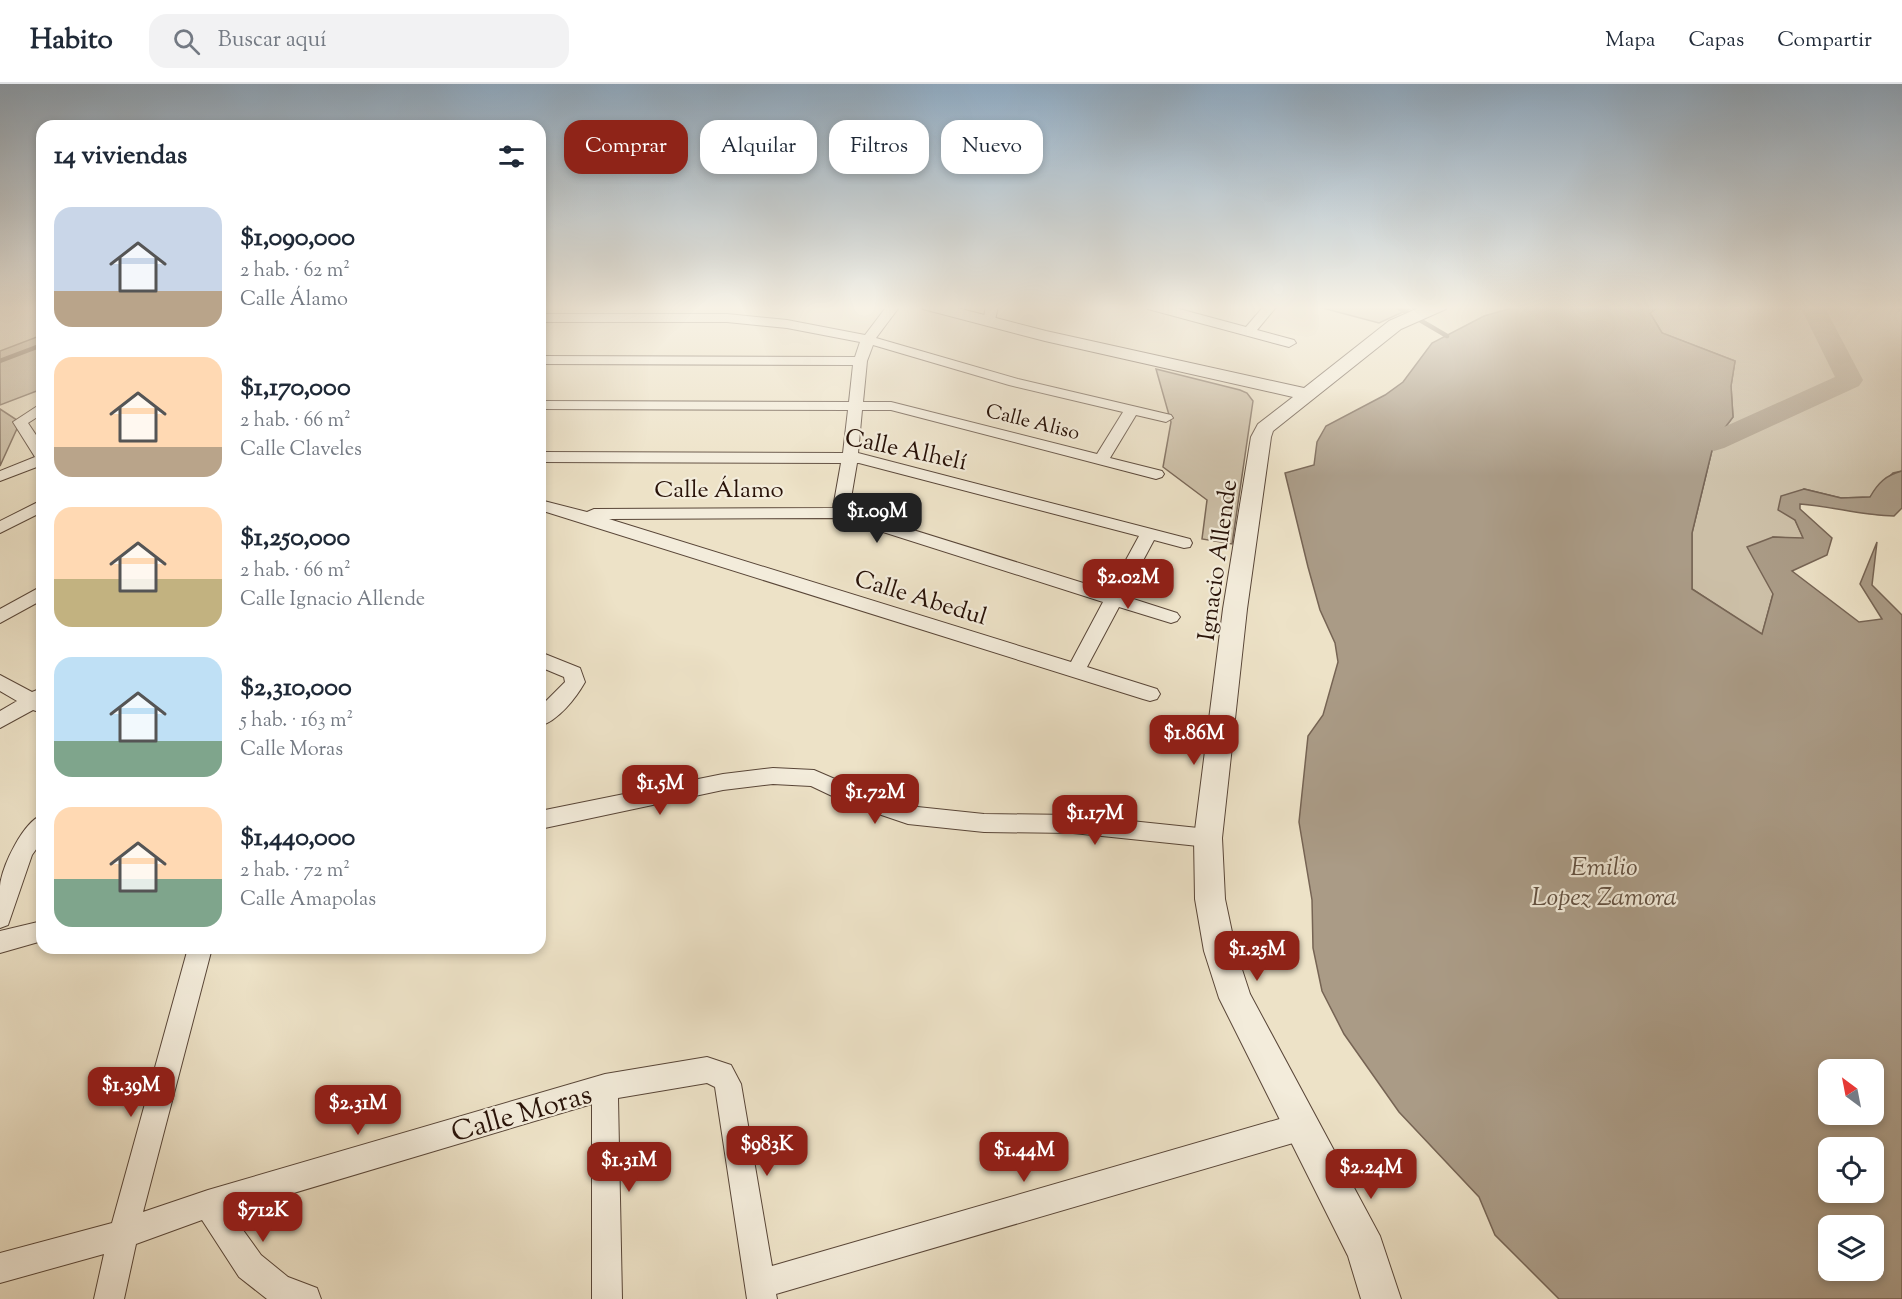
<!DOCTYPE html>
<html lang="es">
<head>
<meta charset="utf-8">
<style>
	:root { --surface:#fff; --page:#f2f2f3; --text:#1f2937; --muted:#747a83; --line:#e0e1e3; --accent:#8f2418 }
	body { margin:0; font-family:"Sorts Mill Goudy",serif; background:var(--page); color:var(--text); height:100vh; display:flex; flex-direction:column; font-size:22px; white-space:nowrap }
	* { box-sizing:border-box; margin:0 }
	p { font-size:20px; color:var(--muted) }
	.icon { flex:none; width:33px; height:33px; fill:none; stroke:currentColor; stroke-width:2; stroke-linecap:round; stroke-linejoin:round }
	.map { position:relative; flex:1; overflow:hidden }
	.side { position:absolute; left:36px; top:36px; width:510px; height:834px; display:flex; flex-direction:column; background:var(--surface); border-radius:18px; box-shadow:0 3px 9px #0003 }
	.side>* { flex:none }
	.banner { position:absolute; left:564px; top:36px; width:570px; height:54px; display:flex; gap:12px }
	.needle { width:39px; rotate:328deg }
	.buttons { position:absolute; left:1818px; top:975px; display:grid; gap:12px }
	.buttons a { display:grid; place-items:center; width:66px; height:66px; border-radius:12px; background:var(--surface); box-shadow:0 3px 9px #0003; font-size:30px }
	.price { position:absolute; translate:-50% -51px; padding:0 14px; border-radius:12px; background:var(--accent); color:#fff; font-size:20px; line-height:39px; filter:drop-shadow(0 2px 3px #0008) }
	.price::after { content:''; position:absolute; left:50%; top:36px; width:18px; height:14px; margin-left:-9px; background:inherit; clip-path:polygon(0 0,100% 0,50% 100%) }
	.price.current { background:#222; color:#fff }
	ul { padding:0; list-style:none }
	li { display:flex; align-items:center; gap:18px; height:150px; padding:0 18px }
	li span { display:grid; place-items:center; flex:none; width:168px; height:120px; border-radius:18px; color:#555 }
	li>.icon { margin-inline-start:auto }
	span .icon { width:72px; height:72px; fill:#fffc; stroke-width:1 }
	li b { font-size:26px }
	h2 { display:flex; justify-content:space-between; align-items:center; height:72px; padding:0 18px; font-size:26px }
	.tag { padding:0 21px; border-radius:18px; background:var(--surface); box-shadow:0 3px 9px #0003; font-size:21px; line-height:54px }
	.tag.current { background:var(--accent); color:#fff }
	header { display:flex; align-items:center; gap:36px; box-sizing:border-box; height:84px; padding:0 30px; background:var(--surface); border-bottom:2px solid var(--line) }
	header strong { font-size:28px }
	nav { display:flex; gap:33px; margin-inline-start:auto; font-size:21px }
	.search { width:420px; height:54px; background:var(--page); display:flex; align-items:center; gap:15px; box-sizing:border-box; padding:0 21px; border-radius:18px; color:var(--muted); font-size:22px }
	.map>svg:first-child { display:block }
	.green { fill:#ccbfa7; stroke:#7a6858; stroke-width:1.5 }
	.water { fill:#aa9b86; stroke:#766454; stroke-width:1.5; fill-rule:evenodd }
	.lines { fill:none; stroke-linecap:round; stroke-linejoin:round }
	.stream { stroke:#766454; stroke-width:4.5 }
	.river { fill:#aa9b86; fill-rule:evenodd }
	.minor-casing { stroke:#594638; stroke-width:2 }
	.tertiary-casing { stroke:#594638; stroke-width:2 }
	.minor { fill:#f3ecdb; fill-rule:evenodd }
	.tertiary { fill:#f3ecdb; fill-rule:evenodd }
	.labels { text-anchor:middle; stroke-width:4.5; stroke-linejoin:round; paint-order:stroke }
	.far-street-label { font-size:20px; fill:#281208; stroke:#f3ecdb }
	.street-label { font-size:24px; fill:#281208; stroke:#f3ecdb }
	.water-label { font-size:26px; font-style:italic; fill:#625041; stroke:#f3ecdb }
	.near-street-label { font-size:28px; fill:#281208; stroke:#f3ecdb }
</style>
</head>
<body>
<header>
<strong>Habito</strong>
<div class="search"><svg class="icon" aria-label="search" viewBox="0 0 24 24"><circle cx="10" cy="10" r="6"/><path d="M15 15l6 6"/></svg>Buscar aquí</div>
<nav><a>Mapa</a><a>Capas</a><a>Compartir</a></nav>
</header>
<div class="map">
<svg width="1902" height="1215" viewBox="0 0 1902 1215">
	<rect width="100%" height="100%" fill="#ede2c7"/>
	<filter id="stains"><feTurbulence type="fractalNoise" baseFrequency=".00333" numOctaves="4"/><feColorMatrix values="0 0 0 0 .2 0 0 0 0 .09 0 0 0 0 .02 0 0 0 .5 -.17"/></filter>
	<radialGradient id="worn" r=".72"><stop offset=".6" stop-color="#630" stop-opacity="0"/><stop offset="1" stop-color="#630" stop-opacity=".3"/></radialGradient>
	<path class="green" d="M1315,222h101l-37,17z
		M1660,222h234l8,4v161l-9,2 -23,24 -29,1 -37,-9 -9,31 9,19 -31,-2v57l-11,41 -70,-46v-56l22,-91 19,-25 -2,-31 4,-25 -73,-28 -12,-20z
		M42,251v54l-42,16v-54z
		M1156,285l84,21 7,3 6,8 -21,143 -30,-5 5,-39 -44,-33 8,-45z
		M0,325l20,13 -20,44z"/>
	<path class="water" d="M1519,222h141l-10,7 12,20 73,28 -4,25 2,31 -19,25 -22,91v56l70,45 11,-40 -26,-47 26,-10 30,1 -8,-18 -17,-10 3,-14 23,-7 37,9 29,-1c8,-14 16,-22 32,-26v37l-8,8c-32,0 -62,-10 -94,-12v5l32,29 -5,17 -35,16 67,51 23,-3 -22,-35 17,-42 -5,43 30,30v684h-343l-64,-64 -16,-38 -80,-85 -55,-78 -22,-43 -9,-43 -1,-48 -13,-78 9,-86 15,-21 15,-53 -3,-19 -15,-33 -12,-43 -23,-94 29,-8 3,-23 9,-16 59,-31 18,-13 29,-39 52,-27zM1828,986h46v44h-46zM1828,1064h46v44h-46zM1828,1142h46v44h-46z"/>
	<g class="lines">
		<path class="stream" d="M1396,222l51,30
			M0,277l42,-16"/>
		<path class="river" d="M1800,222h24l39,74 -4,6 -135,62 -10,3 -10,-3 -4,-6 4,-6 131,-59z"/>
		<g class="minor-casing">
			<path id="minor" d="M887,222h13l-24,32 142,41 153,36 2,3 -7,4 -30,-7 -26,43 52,13 2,3 -2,3 -6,2 -265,-69h-29l-4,43 332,86 2,4 -2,4 -6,1 -30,-8 -30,56 53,17 3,4 -3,4 -6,2 -52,-16 -32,60 70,22 3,5 -3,5 -7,2 -7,-2 -603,-189v-10l47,12 7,-3 239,-1 8,-45 -301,-1v-10l303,1 5,-43 -308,-1v-8l309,1 4,-37 -313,-1v-8l315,1 5,-15 -73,-14 -60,-6h-187v-8h187l60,6 78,15zM873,261l136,40 114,27 -26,42 -206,-52h-28l4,-41zM857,379h2l280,73 -30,55 -260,-81zM839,434l264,84 -32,60 -462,-143z
				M986,222h12l-4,19 -5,1 -6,-4z
				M1146,222h22l78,21 18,-21h13l-20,24 37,10 2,3 -7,4 -141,-38z
				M42,319v11l-14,9 14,21v21l-42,16v-10l35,-14 -22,-35z
				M42,416v12l-42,21v-12z
				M42,502v14l-42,23v-14z
				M540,568l40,16 5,14c-9,16 -27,39 -45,44v-19l25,-25 -1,-5 -24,-10z
				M0,591l32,17 10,-4v25l-9,-3 -33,18v-17l17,-10 -17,-10z
				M773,684l41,2 51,22 43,14 76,8 89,1 135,14 8,3 3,6 -3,6 -8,3 -135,-14 -89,-1 -76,-8 -59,-20 -38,-18 -38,-2 -50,6 -183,39v-18l183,-37z
				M42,731v26l-10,14 -24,70 -8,3c0,-14 0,-28 0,-42 2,-20 23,-64 42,-71z
				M42,837v20l-42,12v-22z
				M188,864h24l-69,264 65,-22 397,-116 102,-17 24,8 10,19 31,182 528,-153 10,4 4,10 -4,10 -10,4 -524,153 1,5h-30l-32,-212 -8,-4 -89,15 4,201h-30v-195l-362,108 31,43 27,22 29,11 4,11h-54l-28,-22 -37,-57 -66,24 -12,55h-30l10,-45 -104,29v-30l112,-30z"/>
		</g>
		<g class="tertiary-casing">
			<path id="tertiary" d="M921,222h29l96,25 258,57 85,-67 34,-15h25l-2,3 -45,20 -128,102 -2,6 -24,172 -25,229 3,61 11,52 14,43 130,242 21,63h-40l-13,-43 -129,-258 -15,-47 -9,-52 -1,-61 29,-229 28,-172 7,-13 35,-27 -248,-56 -122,-32z"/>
		</g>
		<use href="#minor" class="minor"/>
		<use href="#tertiary" class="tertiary"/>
	</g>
	<linearGradient id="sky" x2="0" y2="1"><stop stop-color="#8faac1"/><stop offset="0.57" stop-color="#f7f2e6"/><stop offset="1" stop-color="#f7f2e6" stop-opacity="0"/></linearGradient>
	<rect width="1902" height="392" fill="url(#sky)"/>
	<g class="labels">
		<g class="far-street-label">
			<text transform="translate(1033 337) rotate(14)" y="7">Calle Aliso</text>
		</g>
		<g class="street-label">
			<text transform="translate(906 365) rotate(12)" y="8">Calle Alhelí</text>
			<text x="719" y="413">Calle Álamo</text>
			<text transform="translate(1217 476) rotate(-82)" y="8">Ignacio Allende</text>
			<text transform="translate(921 513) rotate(17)" y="8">Calle Abedul</text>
		</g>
		<g class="water-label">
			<text x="1604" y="791">Emilio<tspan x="1604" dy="30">Lopez Zamora</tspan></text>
		</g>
		<g class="near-street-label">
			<text transform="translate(521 1028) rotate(-16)" y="10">Calle Moras</text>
		</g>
	</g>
	<rect width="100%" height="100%" filter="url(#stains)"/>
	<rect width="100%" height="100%" fill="url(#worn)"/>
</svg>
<div class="buttons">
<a><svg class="needle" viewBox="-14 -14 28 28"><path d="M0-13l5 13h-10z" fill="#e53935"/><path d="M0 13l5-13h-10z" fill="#747a83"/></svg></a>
<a><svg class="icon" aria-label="locate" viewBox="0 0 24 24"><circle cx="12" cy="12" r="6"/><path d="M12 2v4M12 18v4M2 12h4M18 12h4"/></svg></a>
<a><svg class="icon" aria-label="layers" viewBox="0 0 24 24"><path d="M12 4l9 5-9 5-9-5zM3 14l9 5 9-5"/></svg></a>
</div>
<b class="price current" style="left:877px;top:460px">$1.09M</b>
<b class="price" style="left:1128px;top:526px">$2.02M</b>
<b class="price" style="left:1194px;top:682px">$1.86M</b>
<b class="price" style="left:660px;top:732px">$1.5M</b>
<b class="price" style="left:875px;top:741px">$1.72M</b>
<b class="price" style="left:1095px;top:762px">$1.17M</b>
<b class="price" style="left:1257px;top:898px">$1.25M</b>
<b class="price" style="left:131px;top:1034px">$1.39M</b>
<b class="price" style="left:358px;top:1052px">$2.31M</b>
<b class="price" style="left:767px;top:1093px">$983K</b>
<b class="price" style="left:1024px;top:1099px">$1.44M</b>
<b class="price" style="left:629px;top:1109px">$1.31M</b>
<b class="price" style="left:1371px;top:1116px">$2.24M</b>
<b class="price" style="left:263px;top:1159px">$712K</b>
<div class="banner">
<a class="tag current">Comprar</a>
<a class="tag">Alquilar</a>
<a class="tag">Filtros</a>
<a class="tag">Nuevo</a>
</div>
<section class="side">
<h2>14 viviendas<svg class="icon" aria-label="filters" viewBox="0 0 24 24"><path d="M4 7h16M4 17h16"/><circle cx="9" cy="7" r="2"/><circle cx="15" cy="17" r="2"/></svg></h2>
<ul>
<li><span style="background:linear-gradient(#c9d6e8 70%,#b9a48a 0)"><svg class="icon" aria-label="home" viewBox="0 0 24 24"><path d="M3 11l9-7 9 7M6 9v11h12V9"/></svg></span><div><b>$1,090,000</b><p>2 hab. · 62 m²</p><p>Calle Álamo</p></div></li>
<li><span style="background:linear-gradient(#ffd9b3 75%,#b9a48a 0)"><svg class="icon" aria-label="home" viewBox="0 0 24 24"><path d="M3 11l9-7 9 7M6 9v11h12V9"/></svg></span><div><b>$1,170,000</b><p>2 hab. · 66 m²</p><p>Calle Claveles</p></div></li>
<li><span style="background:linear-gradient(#ffd9b3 60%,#c2b280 0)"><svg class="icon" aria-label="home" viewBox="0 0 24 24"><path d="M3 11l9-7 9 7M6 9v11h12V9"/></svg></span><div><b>$1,250,000</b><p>2 hab. · 66 m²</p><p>Calle Ignacio Allende</p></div></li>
<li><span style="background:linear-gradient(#bfe0f5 70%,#7fa58c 0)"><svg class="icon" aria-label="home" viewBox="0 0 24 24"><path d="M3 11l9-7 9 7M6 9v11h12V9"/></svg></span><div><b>$2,310,000</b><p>5 hab. · 163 m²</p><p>Calle Moras</p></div></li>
<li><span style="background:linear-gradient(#ffd9b3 60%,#7fa58c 0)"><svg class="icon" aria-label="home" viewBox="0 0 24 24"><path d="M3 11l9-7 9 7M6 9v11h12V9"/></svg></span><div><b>$1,440,000</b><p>2 hab. · 72 m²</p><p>Calle Amapolas</p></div></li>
</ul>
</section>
</div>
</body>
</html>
